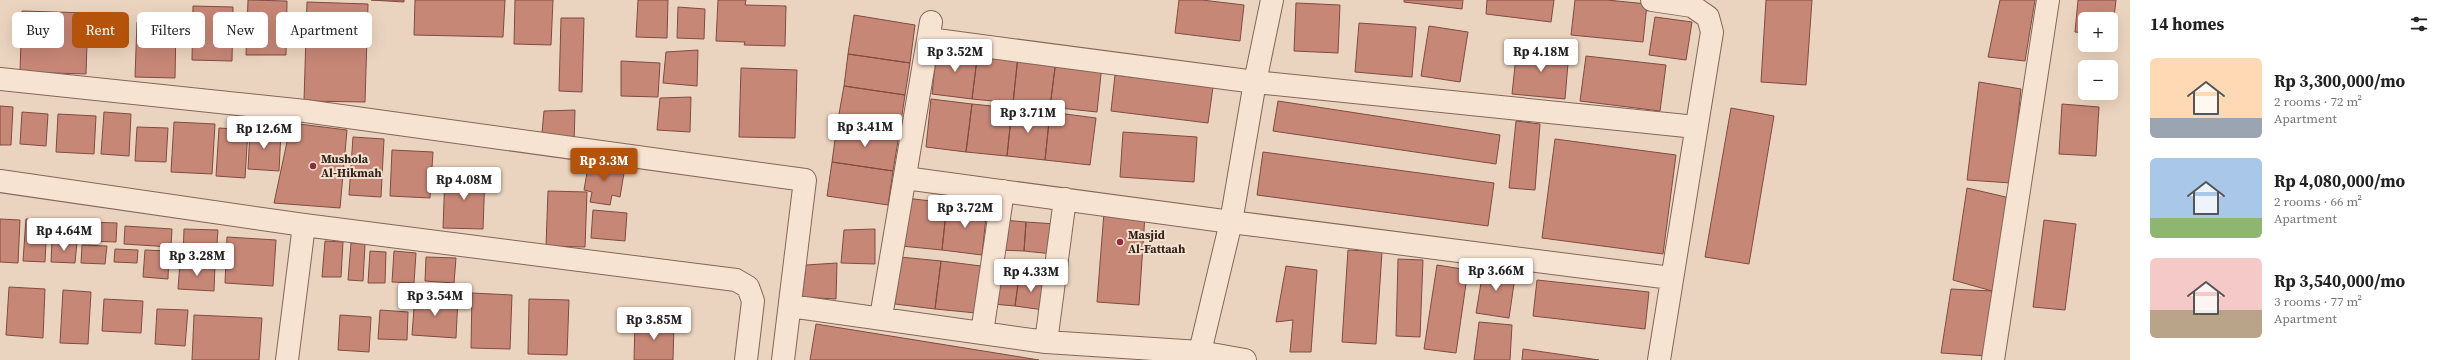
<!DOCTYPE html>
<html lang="en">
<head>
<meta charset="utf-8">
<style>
	:root { --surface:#fff; --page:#f2f2f2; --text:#222; --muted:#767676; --accent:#b45309 }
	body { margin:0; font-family:"Source Serif 4",serif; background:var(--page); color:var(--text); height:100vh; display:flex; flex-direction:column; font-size:15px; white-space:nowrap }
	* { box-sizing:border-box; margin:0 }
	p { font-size:13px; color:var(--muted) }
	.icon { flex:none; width:22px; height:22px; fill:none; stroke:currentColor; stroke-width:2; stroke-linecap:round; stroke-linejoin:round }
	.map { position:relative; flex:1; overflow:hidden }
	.drawer { display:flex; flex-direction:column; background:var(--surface); width:320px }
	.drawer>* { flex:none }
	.banner { position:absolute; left:12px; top:12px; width:380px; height:36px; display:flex; gap:8px }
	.buttons { position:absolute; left:2078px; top:12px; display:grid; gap:8px }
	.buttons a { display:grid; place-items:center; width:40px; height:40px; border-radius:6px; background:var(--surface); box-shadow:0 4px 16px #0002; font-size:20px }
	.price { position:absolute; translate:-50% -34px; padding:0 9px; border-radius:4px; background:#fff; color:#222; font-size:13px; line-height:26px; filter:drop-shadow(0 1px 2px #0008) }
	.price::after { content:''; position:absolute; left:50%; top:24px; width:12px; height:9px; margin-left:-6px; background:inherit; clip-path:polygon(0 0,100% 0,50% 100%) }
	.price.active { background:var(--accent); color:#fff }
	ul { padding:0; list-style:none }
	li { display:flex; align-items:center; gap:12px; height:100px; padding:0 20px }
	li span { display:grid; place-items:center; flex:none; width:112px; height:80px; border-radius:6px; color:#555 }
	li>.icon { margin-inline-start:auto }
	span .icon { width:48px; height:48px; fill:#fffc; stroke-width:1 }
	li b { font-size:17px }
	h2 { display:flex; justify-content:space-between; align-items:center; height:48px; padding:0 20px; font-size:17px }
	.pill { padding:0 14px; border-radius:6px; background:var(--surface); box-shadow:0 4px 16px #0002; font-size:14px; line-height:36px }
	.pill.active { background:var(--accent); color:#fff }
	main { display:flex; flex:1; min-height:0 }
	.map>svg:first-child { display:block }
	.building { fill:#c78777; stroke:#804b40 }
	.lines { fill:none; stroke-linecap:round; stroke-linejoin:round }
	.minor-casing { stroke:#836659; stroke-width:24 }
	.minor { stroke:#f7e3d2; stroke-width:22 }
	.poi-dot { fill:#8e2c42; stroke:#f3e0ce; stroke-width:1.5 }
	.labels { text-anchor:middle; stroke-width:4; stroke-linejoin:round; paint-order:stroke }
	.poi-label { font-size:12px; font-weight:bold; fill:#33221c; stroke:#f3e0ce; text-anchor:start }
</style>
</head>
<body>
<main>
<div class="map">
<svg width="2130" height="360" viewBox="0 0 2130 360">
	<rect width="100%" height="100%" fill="#ebd4bf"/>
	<path class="building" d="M248,0l39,1 -1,54h-40z
		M371,0h33v2z
		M415,0h90l-2,37 -89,-2z
		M515,0h38l-2,45 -37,-1z
		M638,0h30l-1,38 -31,-1z
		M718,0h28l-1,5 41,1 -1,40 -41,-1 1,-3 -29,-1z
		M1179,0h23l42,5 -4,36 -65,-8z
		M1404,0h59l-1,9 -58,-7z
		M1487,0h67l-3,22 -65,-8z
		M1575,0h32l40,4 -4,38 -72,-7z
		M1766,0h46l-6,85 -45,-3z
		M2000,0h35l-10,61 -37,-4z
		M2078,0h38l-4,36 -1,-17h-26v14l-10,-1z
		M307,2l61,2 -3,98 -61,-1z
		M1296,3l44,2 -2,48 -44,-2z
		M193,6l40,1 -1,54 -40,-1z
		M678,7l27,2 -1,30 -27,-1z
		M22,11l66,2 -2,61 -66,-2z
		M854,15l61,10 -5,38 -62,-9z
		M1655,17l37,5 -6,38 -37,-5z
		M561,18h23l-2,74 -23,-1z
		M137,22l39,1 -1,55 -40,-1z
		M1359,23l57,4 -4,50 -57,-5z
		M1429,26l39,6 -8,50 -39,-6z
		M937,47l41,4 -6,48 -40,-5z
		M1517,47l52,5 -4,47 -53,-5z
		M698,50l-1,36 -34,-3 3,-31z
		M978,51l40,5 -5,47 -41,-4z
		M848,54l62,9 -5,32 -61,-9z
		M1018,56l38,4 -6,47 -37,-4z
		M1586,56l80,9 -6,46 -80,-10z
		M1056,60l46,5 -5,47 -47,-5z
		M621,61l39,2 -2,34 -37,-1z
		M741,68l56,2 -2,68 -56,-1z
		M1115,75l98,12 -5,36 -97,-12z
		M1979,82l42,7 -10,94 -44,-3z
		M844,86l61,9 -6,40 -62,-10z
		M691,97l-1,35 -33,-2 3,-32z
		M931,99l41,5 -6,48 -40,-5z
		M1278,101l222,34 -4,29 -223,-33z
		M972,104l40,4 -5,48 -41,-4z
		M2062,104l37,3 -3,49 -37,-2z
		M0,106l13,1 -2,38h-11z
		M1012,108l38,4 -5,48 -38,-4z
		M1731,108l43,8 -25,148 -44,-7z
		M575,110l-1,35 -33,-2 3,-32z
		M22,112l26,2 -2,32 -26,-2z
		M104,112l27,2 -2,42 -28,-2z
		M1050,112l46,6 -6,47 -45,-5z
		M58,114l38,2 -2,38 -38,-2z
		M1516,121l24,3 -5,66 -26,-2z
		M174,122l41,2 -3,50 -41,-2z
		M291,123l56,7 -7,78 -66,-5z
		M837,125l62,10 -6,36 -61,-9z
		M137,127l31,1 -2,34 -31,-1z
		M219,128l29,2 -3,48 -29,-2z
		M250,130l31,2 -2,39 -31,-2z
		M1123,132l74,5 -3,45 -74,-5z
		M353,137l31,2 -3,58 -32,-2z
		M1555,139l121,16 -13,99 -121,-16z
		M392,150l41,2 -3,46 -40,-2z
		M1263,152l231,31 -6,43 -231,-31z
		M589,161l36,6 -5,30 -8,-2 -2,10 -20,-3 2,-10 -8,-2z
		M832,162l61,9 -5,34 -61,-9z
		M445,174h40l-2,55 -40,-1z
		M1967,188l43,10 -18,93 -39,-11z
		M548,191l39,1 -2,55 -39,-1z
		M906,198l41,5 -5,47 -41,-4z
		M947,203l40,4 -5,48 -40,-5z
		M593,210l34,3 -2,28 -34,-3z
		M1104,212l41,3 -6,90 -42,-3z
		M0,219l20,1 -2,43 -18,-1z
		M26,219l21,1 -2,42 -22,-1z
		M55,220l25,1 -1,15 -25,-1z
		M1003,220l23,2 -2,29 -24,-1z
		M2044,220l32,4 -11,86 -32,-3z
		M88,222l29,1 -1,19 -29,-1z
		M1026,222l30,2 -3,30 -29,-3z
		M125,226l47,3 -1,18 -47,-3z
		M184,229l34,1 -2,28 -33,-1z
		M875,229v35l-34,-1 3,-33z
		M227,237l49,3 -3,46 -48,-3z
		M52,241l25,1 -2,21 -24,-1z
		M325,241l18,1 -2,35h-19z
		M351,243l14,1 -2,37 -15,-1z
		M82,245l25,1 -2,18 -24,-1z
		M115,249l23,1 -1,13 -23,-1z
		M145,250l24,1 -1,28 -25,-2z
		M1348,250l34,2 -6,92 -34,-2z
		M370,251l16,1 -1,31h-17z
		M394,251l22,2 -2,30 -22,-1z
		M426,257l30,1 -2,25 -29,-2z
		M900,257l41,4 -6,48 -40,-5z
		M1398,259l25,1 -3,77 -24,-1z
		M941,261l40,5 -5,47 -41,-4z
		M180,262l35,2 -1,27 -36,-2z
		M837,263l-1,36 -34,-2 4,-32z
		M1437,265l31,5 -12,83 -32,-4z
		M1484,265l32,5 -7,48 -33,-5z
		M1286,266l31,4 -6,82h-21l3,-32 -17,2z
		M995,275l24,2 -4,29 -23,-2z
		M1019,277l28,3 -3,30 -29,-4z
		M1537,280l112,12 -4,37 -112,-13z
		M9,287l36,2 -2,49 -37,-3z
		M1951,289l41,2 -4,65 -47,-3z
		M63,290l28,2 -3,52 -28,-1z
		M472,293l40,2 -2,54 -39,-1z
		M415,295l43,3 -2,40 -44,-3z
		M104,299l39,2 -2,32 -39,-2z
		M529,299l40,1 -2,55 -39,-1z
		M157,309l31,1 -3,36 -30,-2z
		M380,310l28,2 -1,28 -29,-1z
		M194,315l68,3 -3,42h-67z
		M340,315l31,2 -2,35 -31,-2z
		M635,322l39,1 -1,37h-39z
		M1479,322l33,3 -2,35h-36z
		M816,324l223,36h-229z
		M1523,349l76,11h-77z"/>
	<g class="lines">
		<g class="minor-casing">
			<path id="minor" d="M1652,0l40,6 16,11 4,15 -53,328
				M929,39l326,43 441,45
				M0,79l305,32 500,69 -22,180
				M905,178l326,44 440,56
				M0,181l304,44 432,55 12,7 5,14 -7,59
				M790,306l256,36 154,10 45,8
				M881,317l50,-295
				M982,333l21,-142
				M1046,342l19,-143
				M287,360l17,-135
				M1198,360l33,-138 24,-140 17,-82
				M1993,360l55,-360"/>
		</g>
		<use href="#minor" class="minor"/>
	</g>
	<g class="poi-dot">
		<circle cx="313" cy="166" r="4"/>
		<circle cx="1120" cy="242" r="4"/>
	</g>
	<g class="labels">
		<g class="poi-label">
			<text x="321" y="163">Mushola<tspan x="321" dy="14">Al-Hikmah</tspan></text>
			<text x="1128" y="239">Masjid<tspan x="1128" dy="14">Al-Fattaah</tspan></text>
		</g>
	</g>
</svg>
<div class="buttons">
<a>+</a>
<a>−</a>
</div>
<b class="price" style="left:955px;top:73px">Rp 3.52M</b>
<b class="price" style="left:1541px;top:73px">Rp 4.18M</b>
<b class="price" style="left:1028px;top:134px">Rp 3.71M</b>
<b class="price" style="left:865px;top:148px">Rp 3.41M</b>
<b class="price" style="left:264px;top:150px">Rp 12.6M</b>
<b class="price active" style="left:604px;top:182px">Rp 3.3M</b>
<b class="price" style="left:464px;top:201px">Rp 4.08M</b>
<b class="price" style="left:965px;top:229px">Rp 3.72M</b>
<b class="price" style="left:64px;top:252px">Rp 4.64M</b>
<b class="price" style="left:197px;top:277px">Rp 3.28M</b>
<b class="price" style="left:1496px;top:292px">Rp 3.66M</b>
<b class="price" style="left:1031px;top:293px">Rp 4.33M</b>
<b class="price" style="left:435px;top:317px">Rp 3.54M</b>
<b class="price" style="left:654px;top:341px">Rp 3.85M</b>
<div class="banner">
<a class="pill">Buy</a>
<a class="pill active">Rent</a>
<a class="pill">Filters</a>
<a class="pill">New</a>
<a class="pill">Apartment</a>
</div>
</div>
<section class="drawer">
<h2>14 homes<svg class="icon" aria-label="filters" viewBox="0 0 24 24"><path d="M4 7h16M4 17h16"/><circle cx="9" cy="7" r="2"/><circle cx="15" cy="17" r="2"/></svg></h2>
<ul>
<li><span style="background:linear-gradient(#ffd9b3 75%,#9aa5b1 0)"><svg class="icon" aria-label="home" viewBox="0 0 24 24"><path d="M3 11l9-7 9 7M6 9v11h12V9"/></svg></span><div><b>Rp 3,300,000/mo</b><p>2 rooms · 72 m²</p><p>Apartment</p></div></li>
<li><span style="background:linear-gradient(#a9c7e8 75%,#8fb573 0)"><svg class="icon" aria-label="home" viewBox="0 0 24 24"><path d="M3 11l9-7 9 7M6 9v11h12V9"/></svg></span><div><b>Rp 4,080,000/mo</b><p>2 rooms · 66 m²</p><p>Apartment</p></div></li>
<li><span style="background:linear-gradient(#f6c9c9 65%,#b9a48a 0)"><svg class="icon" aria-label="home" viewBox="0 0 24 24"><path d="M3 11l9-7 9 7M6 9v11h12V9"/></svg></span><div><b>Rp 3,540,000/mo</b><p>3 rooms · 77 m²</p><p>Apartment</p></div></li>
</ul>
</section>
</main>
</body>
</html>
